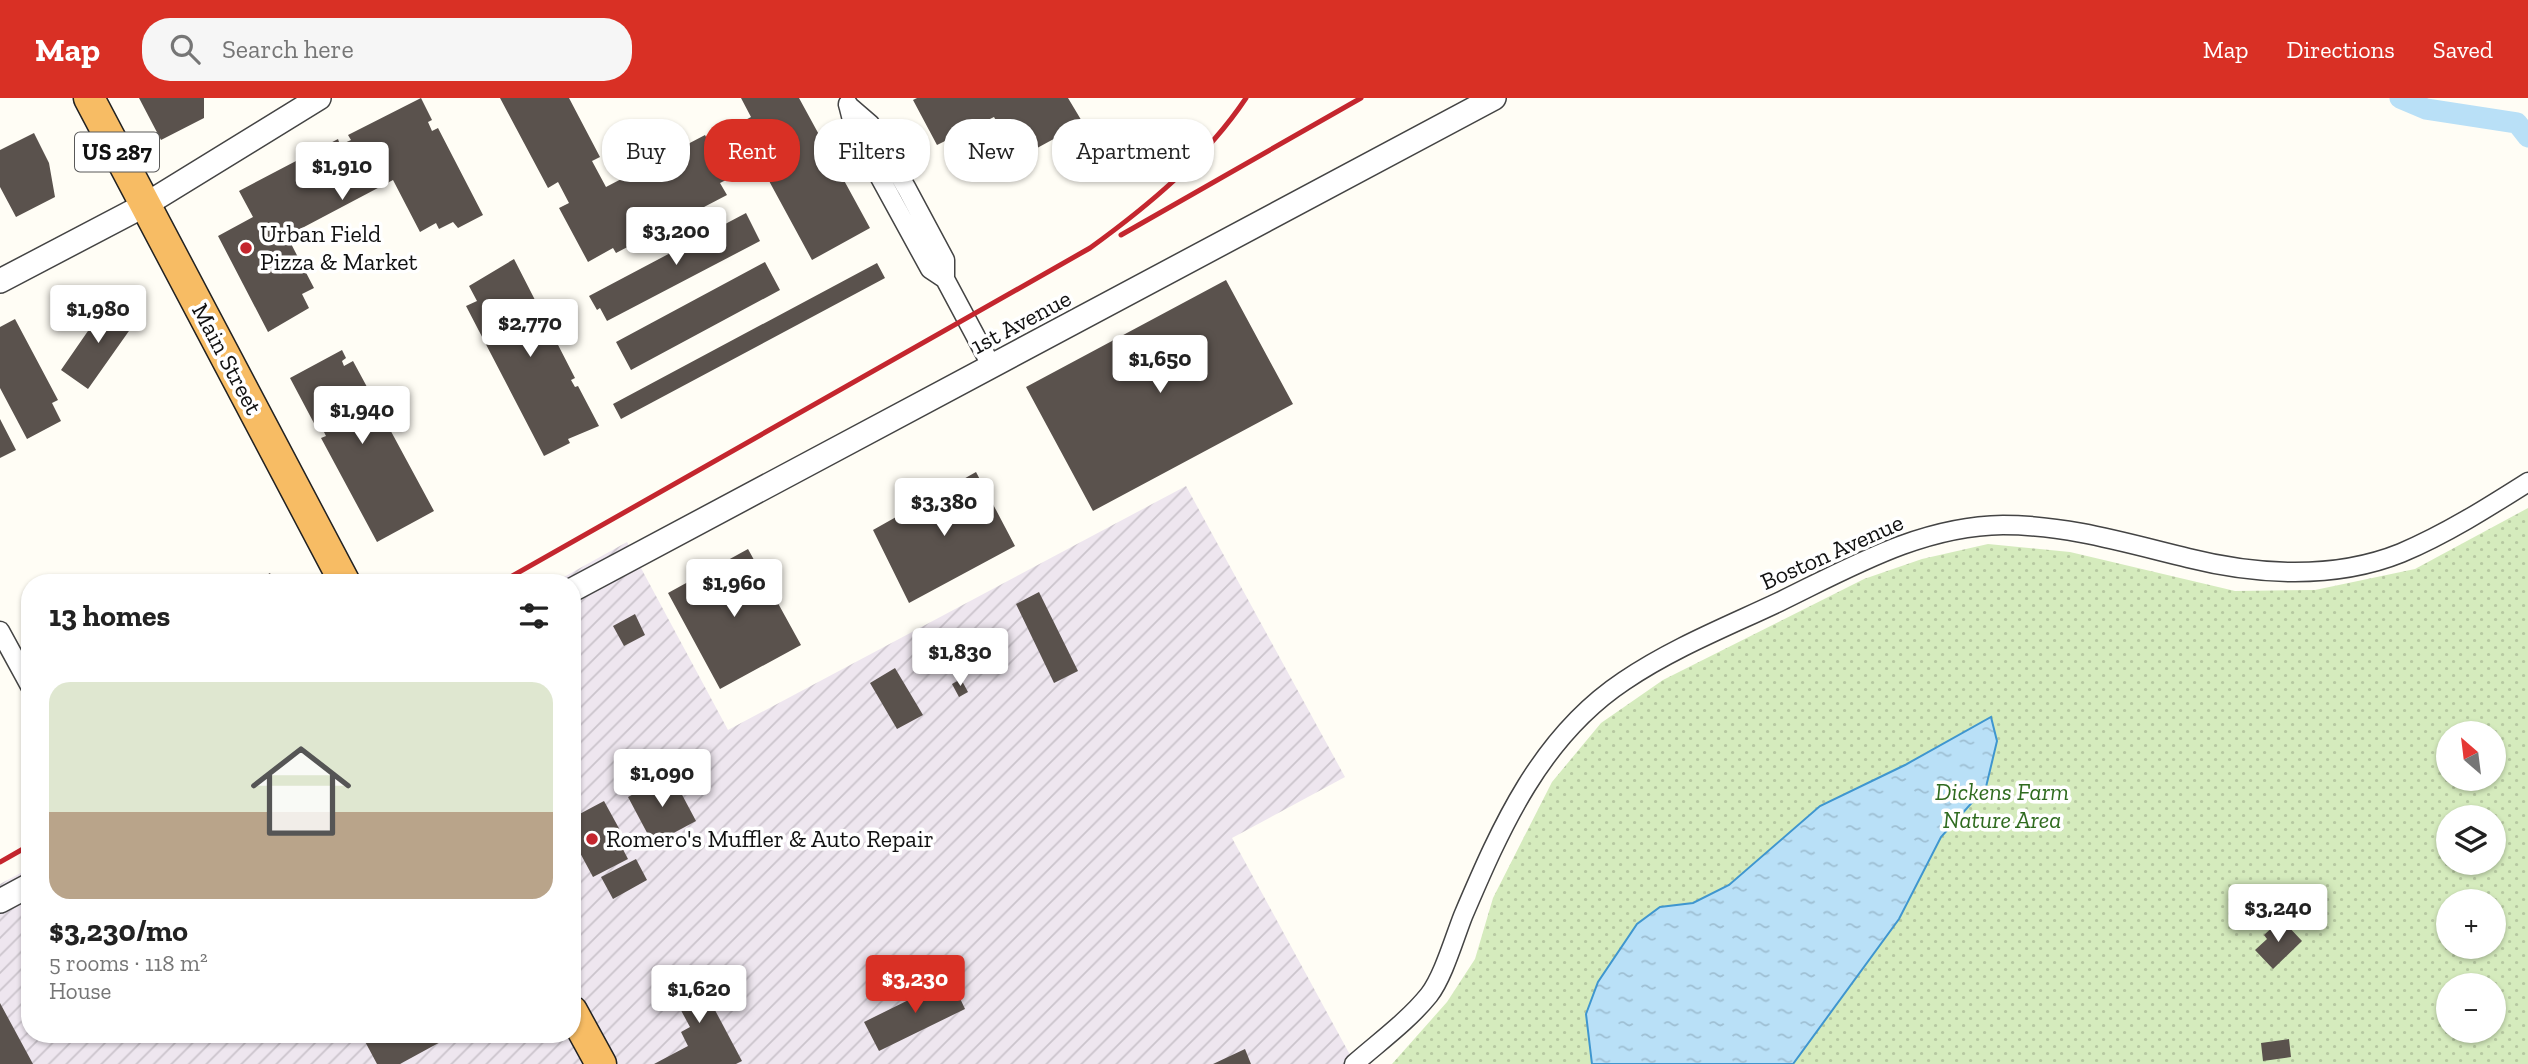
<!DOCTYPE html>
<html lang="en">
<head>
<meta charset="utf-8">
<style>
	:root { --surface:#fff; --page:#f6f6f6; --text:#222; --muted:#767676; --line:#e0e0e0; --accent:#d93025 }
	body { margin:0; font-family:"Zilla Slab",serif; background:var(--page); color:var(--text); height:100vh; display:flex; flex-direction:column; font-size:26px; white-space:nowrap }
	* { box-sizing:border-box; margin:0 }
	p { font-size:23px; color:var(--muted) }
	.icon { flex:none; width:38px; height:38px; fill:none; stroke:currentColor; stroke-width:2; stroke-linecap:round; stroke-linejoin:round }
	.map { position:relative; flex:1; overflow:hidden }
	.sheet { position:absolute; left:21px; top:476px; width:560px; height:469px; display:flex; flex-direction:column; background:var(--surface); border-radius:28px; box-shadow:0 2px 5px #0004 }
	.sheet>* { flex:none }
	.hud { position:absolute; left:602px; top:21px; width:665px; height:63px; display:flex; gap:14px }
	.needle { width:46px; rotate:332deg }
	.controls { position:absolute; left:2436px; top:623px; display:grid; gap:14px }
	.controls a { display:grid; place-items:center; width:70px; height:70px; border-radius:50%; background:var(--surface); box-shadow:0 2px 5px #0004; font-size:35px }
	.price { position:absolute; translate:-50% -60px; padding:0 16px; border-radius:7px; background:#fff; color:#222; font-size:23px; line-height:46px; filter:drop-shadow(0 2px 4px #0008) }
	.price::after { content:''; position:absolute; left:50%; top:42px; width:21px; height:16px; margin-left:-10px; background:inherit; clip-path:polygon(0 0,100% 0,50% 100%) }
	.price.on { background:var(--accent); color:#fff }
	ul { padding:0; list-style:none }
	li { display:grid; align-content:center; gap:14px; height:371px; padding:0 28px }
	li+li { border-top:2px solid var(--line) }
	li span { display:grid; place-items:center; height:217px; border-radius:21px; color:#555 }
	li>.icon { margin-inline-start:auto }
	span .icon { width:126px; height:126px; fill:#fffc; stroke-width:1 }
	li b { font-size:30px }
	h2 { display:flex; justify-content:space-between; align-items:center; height:84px; padding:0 28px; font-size:30px }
	.pill { padding:0 24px; border-radius:28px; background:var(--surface); box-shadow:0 2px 5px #0004; font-size:24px; line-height:63px }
	.pill.on { background:var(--accent); color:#fff }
	header { display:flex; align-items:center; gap:42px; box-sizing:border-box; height:98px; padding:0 35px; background:var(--accent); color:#fff }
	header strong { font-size:33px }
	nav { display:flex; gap:38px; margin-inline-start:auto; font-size:24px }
	.search { width:490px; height:63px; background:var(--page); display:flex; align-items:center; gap:18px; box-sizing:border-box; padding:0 24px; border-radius:28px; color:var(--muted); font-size:26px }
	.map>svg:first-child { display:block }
	.industrial { fill:url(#industrial-furrows) }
	.park { fill:url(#park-dots); fill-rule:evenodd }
	.water { fill:url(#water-ripples); stroke:#3f96cf; stroke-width:2 }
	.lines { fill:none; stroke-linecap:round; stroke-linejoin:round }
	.canal { stroke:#b9e0f7; stroke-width:21 }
	.building { fill:#5a524d }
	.minor-casing { stroke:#444; stroke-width:21 }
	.tertiary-casing { stroke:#444; stroke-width:26 }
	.trunk-casing { stroke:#222; stroke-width:33 }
	.minor { stroke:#fff; stroke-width:18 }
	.tertiary { stroke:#fff; stroke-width:23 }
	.trunk { stroke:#f7bc64; stroke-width:30 }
	.rail { stroke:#c4262e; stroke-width:5 }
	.poi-dot { fill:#c4262e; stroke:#fff; stroke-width:2.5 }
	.labels { text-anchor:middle; stroke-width:7; stroke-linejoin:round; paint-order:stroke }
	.shield { fill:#fff; stroke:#585858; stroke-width:2 }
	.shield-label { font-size:23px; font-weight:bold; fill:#111 }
	.poi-label { font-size:24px; fill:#111; stroke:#fff; text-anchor:start }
	.street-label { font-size:24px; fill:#111; stroke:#fff }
	.park-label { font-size:24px; font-style:italic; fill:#2f6b1f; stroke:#fff }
</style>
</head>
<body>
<header>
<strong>Map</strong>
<div class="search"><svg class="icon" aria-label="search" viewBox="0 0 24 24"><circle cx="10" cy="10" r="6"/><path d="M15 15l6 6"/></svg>Search here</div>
<nav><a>Map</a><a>Directions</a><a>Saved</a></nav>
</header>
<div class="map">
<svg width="2528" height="966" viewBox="0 0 2528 966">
	<defs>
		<pattern id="industrial-furrows" width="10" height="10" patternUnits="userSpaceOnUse" patternTransform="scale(1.75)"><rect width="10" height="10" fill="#eee6ef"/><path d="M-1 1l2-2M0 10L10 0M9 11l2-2" fill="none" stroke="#cbc4cc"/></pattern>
		<pattern id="park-dots" width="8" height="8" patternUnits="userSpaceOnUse" patternTransform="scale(1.75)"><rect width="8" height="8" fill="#d5ebbd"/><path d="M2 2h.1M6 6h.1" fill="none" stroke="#b6c8a1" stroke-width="1.8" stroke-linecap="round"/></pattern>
		<pattern id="water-ripples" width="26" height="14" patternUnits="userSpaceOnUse" patternTransform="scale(1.75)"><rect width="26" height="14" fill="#b9e0f7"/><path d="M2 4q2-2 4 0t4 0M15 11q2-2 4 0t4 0" fill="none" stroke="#9ebfd3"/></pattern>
	</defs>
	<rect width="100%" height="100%" fill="#fffdf5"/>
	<path class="industrial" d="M1186,388l159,291 -113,61 123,226h-1355v-180l30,-16v166h542v-451h-19l74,-41 101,188z"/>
	<path class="park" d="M2528,410v556h-1136l55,-62 28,-43 18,-61 59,-116 49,-59 62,-43 201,-101 58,-20 66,-15 82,8 165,39 80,-1 100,-21zM2448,635h46v46h-46zM2448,719h46v46h-46zM2448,803h46v46h-46zM2448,887h46v46h-46z"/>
	<path class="water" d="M1991,619l6,24 -11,46 -45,50 -42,82 -106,145h-201l-6,-50 12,-32 39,-58 23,-17 33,-4 36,-18 91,-79 85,-41z"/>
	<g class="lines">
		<path class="canal" d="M2400,0l26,11 91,14 11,14"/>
	</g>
	<path class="building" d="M139,0h65v20l-43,22z
		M421,0l11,22 -4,2 4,9 6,-3 45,87 -25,13 -5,-6 -14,7 -3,-6 -16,9 -27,-52 -106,56 27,52 -12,6 7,14 -41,24 -50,-96 35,-19 -14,-26 99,-52 2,6 11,-5 -3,-5z
		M500,0h69l31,59 -8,4 14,26 99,-52 23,44 -8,4 7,12 -111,58 -3,-5 -25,14 -29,-54 10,-5 -11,-21 -10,6z
		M741,0h58l71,130 -58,32 -74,-136 13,-7z
		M917,0h151l15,25 -66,36 -23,-42 -57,28 -24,-45z
		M34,35l15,30 6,34 -39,20 -16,-30v-37z
		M746,115l14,28 -153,80 -7,-13 -3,2 -8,-14z
		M514,161l61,119 -4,2 4,7 3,-1 21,40 -31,13 2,4 -26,13 -78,-150 11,-5 -8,-15z
		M765,164l15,28 -149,80 -15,-28z
		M877,165l8,15 -264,141 -8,-15z
		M1226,182l67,124 -200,107 -67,-124z
		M108,204l28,19 -48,68 -27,-19z
		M15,221l43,81 -6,3 9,18 -34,18 -27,-51v-61z
		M342,252l4,8 -4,3 2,5 9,-5 81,150 -57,31 -56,-104 5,-2 -6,-12 -4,3 -26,-49z
		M0,321l16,31 -16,8z
		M976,374l39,74 -106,57 -36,-73z
		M748,451l53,96 -81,44 -52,-96z
		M270,475l5,10h-23z
		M1039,494l39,79 -24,12 -38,-79z
		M635,516l10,21 -21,11 -11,-20z
		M895,570l28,47 -26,14 -27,-46z
		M961,581l7,13 -9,5 -7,-13z
		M671,676l25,47 -43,23 -25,-47z
		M604,703l17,31 -6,2 13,25 -35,18 -21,-39v-20z
		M636,761l11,21 -34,19 -12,-22z
		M2278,824l4,4 3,-3 17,18 -29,28 -18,-19 12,-11 -3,-4z
		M691,867l51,96 -6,3h-82l34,-18 -7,-14 9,-5 -26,-48z
		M951,881l14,30 -86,42 -15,-29z
		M0,905l33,61h-33z
		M361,936h94l-55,30h-23z
		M2289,941l2,18 -28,4 -2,-18z
		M1245,951l6,15h-38z"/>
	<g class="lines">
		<g class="minor-casing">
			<path id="minor" d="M848,6l7,28 75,137 15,10
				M848,7l22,19 37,65 38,71v19l47,88
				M0,533l30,55
				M1354,966c25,-22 54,-43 75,-69 14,-18 25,-56 34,-79 38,-89 77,-179 161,-235 49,-33 102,-54 155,-79 72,-35 142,-76 224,-77 64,0 123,18 185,33 68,17 146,22 213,-5 45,-19 86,-45 127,-71"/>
		</g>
		<g class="tertiary-casing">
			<path id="tertiary" d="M0,183l145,-76 174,-107
				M572,492l922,-492
				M0,803l30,-16"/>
		</g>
		<g class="trunk-casing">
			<path id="trunk" d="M89,0l256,485
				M572,913l29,53"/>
		</g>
		<use href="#minor" class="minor"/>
		<use href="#tertiary" class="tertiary"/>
		<use href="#trunk" class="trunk"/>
		<path class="rail" d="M1121,137l240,-137
			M500,485l590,-335c58,-42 116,-90 156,-150
			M0,764l30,-17"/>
	</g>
	<g class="poi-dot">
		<circle cx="246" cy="150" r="7"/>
		<circle cx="592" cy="741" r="7"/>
	</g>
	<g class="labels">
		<rect class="shield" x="75" y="34.5" width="84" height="39" rx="5"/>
		<g class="shield-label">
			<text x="117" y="62">US 287</text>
		</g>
		<g class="poi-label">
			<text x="260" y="144">Urban Field<tspan x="260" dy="28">Pizza &amp; Market</tspan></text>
			<text x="606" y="749">Romero's Muffler &amp; Auto Repair</text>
		</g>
		<g class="street-label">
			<text transform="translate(1021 224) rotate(-28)" y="8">1st Avenue</text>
			<text transform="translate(227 261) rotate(62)" y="8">Main Street</text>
			<text transform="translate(1832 454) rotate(-24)" y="8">Boston Avenue</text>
		</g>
		<g class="park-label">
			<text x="2002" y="702">Dickens Farm<tspan x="2002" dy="28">Nature Area</tspan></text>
		</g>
	</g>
</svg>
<div class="controls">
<a><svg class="needle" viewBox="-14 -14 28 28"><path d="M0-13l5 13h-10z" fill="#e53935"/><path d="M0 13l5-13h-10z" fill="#767676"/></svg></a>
<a><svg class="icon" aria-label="layers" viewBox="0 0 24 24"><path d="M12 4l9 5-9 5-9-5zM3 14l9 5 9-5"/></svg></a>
<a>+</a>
<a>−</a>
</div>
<b class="price" style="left:342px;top:104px">$1,910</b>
<b class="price" style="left:676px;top:169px">$3,200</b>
<b class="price" style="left:98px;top:247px">$1,980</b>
<b class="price" style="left:530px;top:261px">$2,770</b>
<b class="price" style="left:1160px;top:297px">$1,650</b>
<b class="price" style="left:362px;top:348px">$1,940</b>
<b class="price" style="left:944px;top:440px">$3,380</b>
<b class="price" style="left:734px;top:521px">$1,960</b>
<b class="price" style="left:960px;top:590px">$1,830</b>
<b class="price" style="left:662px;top:711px">$1,090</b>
<b class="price" style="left:2278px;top:846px">$3,240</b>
<b class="price on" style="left:915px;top:917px">$3,230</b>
<b class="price" style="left:699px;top:927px">$1,620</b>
<div class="hud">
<a class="pill">Buy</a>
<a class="pill on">Rent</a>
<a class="pill">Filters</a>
<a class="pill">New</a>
<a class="pill">Apartment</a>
</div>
<section class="sheet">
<h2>13 homes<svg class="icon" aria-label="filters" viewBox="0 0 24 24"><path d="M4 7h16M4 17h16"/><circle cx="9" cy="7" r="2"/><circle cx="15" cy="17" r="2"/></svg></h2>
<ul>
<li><span style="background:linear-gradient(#dfe7d0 60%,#b9a48a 0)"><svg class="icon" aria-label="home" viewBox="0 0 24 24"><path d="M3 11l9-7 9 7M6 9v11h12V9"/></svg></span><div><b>$3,230/mo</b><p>5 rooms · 118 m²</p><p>House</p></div></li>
</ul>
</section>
</div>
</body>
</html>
